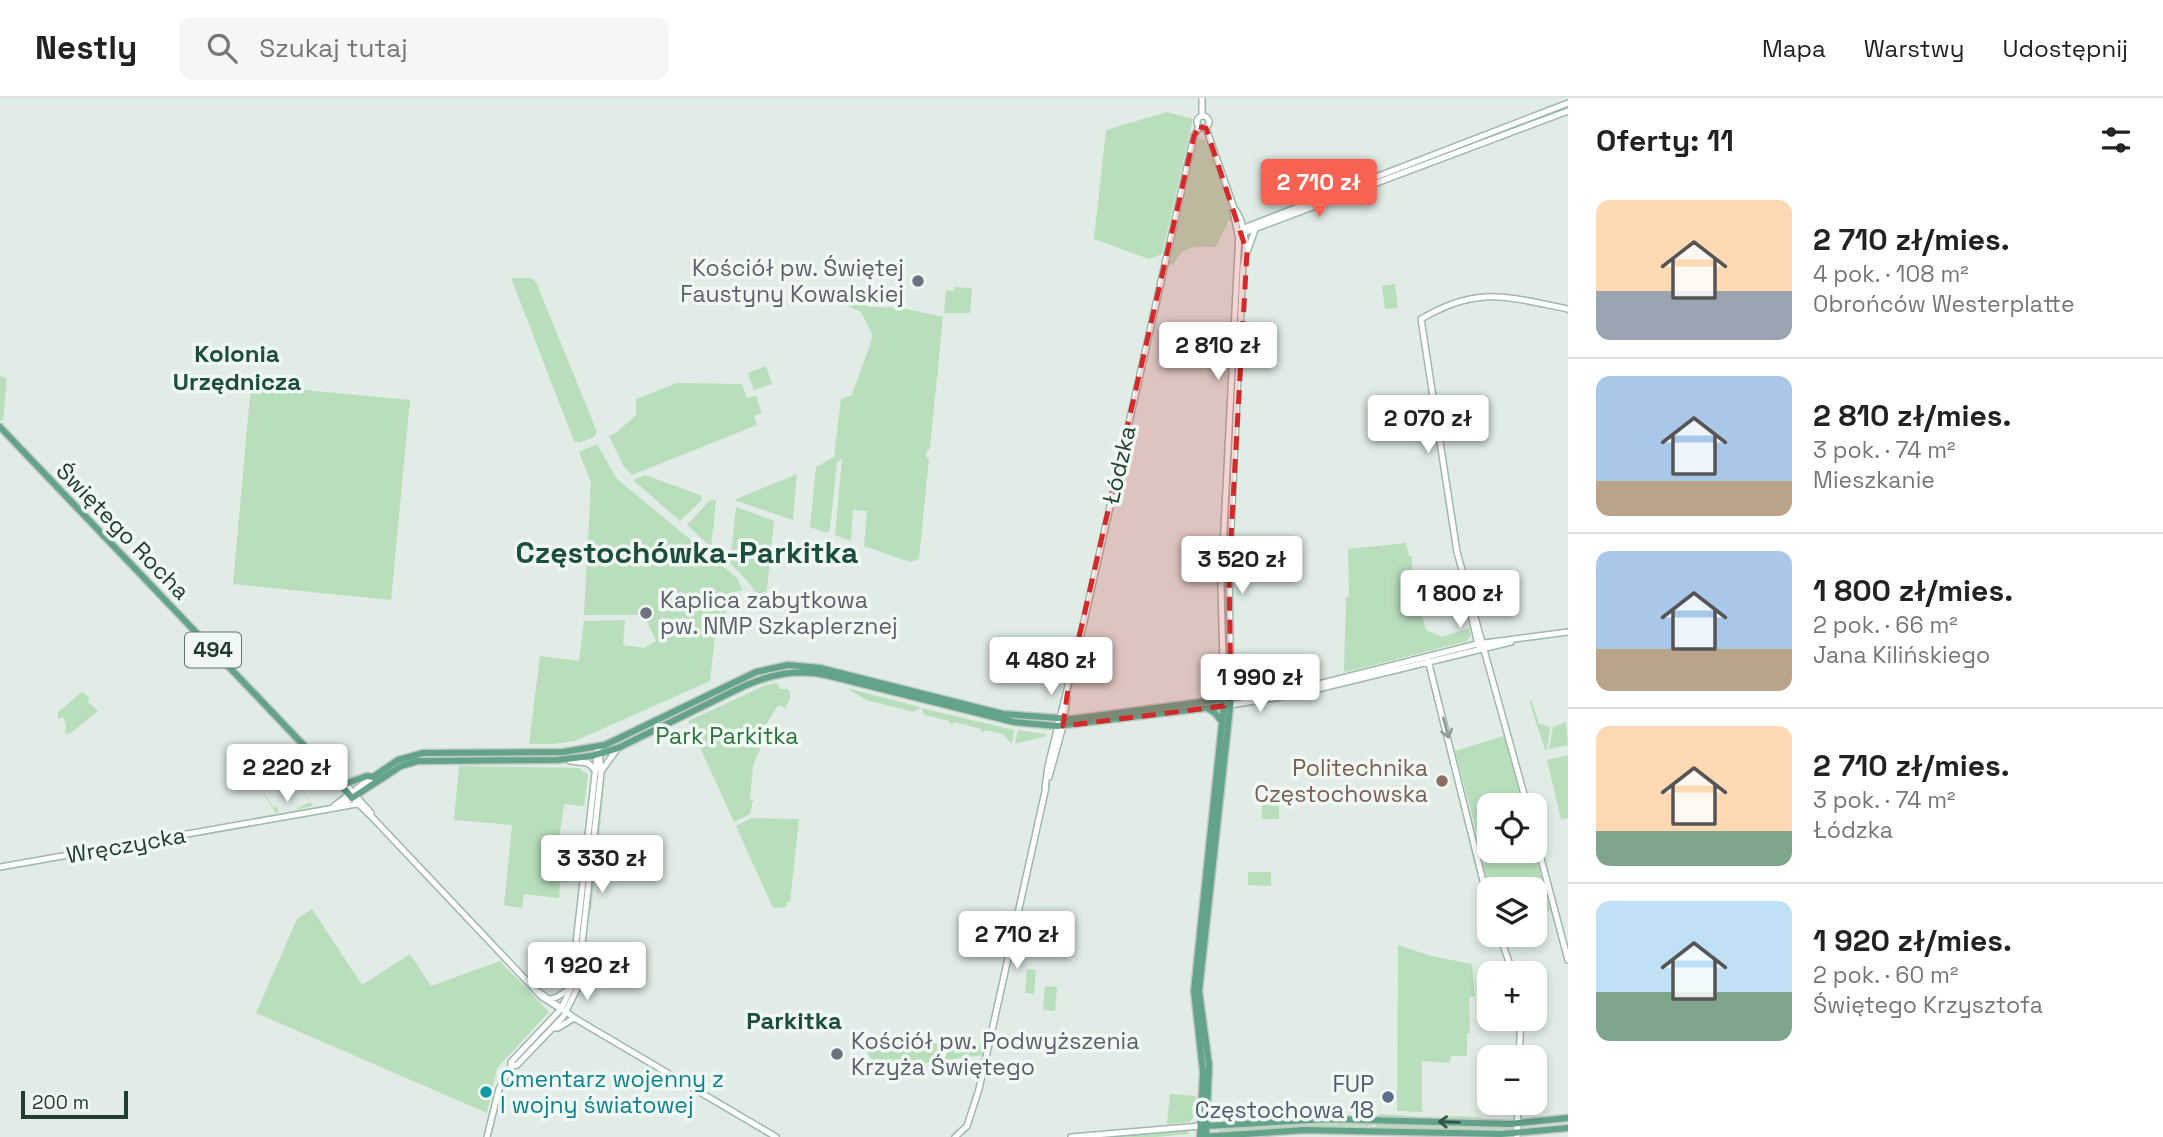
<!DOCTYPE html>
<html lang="pl">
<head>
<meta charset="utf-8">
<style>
	:root { --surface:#fff; --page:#f6f6f6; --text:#222; --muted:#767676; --line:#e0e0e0; --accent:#f76252 }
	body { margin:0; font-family:"Space Grotesk",sans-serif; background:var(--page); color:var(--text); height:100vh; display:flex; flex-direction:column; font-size:26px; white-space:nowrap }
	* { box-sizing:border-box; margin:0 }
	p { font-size:23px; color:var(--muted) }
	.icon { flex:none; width:38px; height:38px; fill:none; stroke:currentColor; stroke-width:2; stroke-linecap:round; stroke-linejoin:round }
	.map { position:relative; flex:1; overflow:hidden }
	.sheet { display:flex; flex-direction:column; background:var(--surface); width:595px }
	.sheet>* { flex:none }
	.tools { position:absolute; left:1477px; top:695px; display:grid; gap:14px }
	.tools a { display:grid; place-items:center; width:70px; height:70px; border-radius:14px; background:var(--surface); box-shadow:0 4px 10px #0003; font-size:35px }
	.scale { position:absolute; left:21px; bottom:18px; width:107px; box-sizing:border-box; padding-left:7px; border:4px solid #203d30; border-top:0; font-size:19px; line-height:24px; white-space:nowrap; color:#203d30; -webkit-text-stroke:5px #f1f8f3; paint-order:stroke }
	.price { position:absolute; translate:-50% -60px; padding:0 16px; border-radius:7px; background:#fff; color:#222; font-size:23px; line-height:46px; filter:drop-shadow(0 2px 4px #0008) }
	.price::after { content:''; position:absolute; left:50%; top:42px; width:21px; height:16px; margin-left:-10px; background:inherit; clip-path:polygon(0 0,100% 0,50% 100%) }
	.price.selected { background:var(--accent); color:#fff }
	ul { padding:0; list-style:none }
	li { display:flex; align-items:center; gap:21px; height:175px; padding:0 28px }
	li+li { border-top:2px solid var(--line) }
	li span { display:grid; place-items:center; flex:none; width:196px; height:140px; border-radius:14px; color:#555 }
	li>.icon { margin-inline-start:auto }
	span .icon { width:84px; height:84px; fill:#fffc; stroke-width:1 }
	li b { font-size:30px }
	h2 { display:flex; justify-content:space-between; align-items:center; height:84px; padding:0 28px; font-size:30px }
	header { display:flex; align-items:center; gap:42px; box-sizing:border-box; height:98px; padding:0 35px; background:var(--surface); border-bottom:2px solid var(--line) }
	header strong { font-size:33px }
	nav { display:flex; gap:38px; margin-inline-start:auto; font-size:24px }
	.search { width:490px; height:63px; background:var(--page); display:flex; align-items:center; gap:18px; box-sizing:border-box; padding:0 24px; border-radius:14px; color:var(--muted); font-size:26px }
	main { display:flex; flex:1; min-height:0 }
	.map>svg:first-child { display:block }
	.green { fill:#b8debc }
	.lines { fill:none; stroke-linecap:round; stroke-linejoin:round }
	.secondary-casing { stroke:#9eb8ab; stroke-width:8 }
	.primary-casing { stroke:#c1c9c5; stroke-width:9 }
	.secondary { stroke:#fff; stroke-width:5 }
	.primary { stroke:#63a389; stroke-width:6 }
	.oneway { stroke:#909e98 }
	.oneway2 { stroke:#315646 }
	.marked { fill:#d62828; fill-opacity:0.2; stroke:#d62828; stroke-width:5; stroke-dasharray:14 9; stroke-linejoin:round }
	.worship-dot { fill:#6b7280; stroke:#f1f8f3; stroke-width:2.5 }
	.education-dot { fill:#8d6e63; stroke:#f1f8f3; stroke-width:2.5 }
	.culture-dot { fill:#0f9aa8; stroke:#f1f8f3; stroke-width:2.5 }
	.service-dot { fill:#5c6f8a; stroke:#f1f8f3; stroke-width:2.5 }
	.labels { text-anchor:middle; stroke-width:7; stroke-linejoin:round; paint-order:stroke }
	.shield { fill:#f1f8f3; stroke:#5f756a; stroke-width:2 }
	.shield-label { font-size:21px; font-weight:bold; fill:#203d30 }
	.worship-label { font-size:23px; fill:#5b616d; stroke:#f1f8f3; text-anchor:start }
	.street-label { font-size:23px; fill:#203d30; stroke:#f1f8f3 }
	.park-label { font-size:23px; fill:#29753a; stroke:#f1f8f3 }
	.education-label { font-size:23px; fill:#785e54; stroke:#f1f8f3; text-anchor:end }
	.culture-label { font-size:23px; fill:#0d838f; stroke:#f1f8f3; text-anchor:start }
	.service-label { font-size:23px; fill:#4e5e75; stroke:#f1f8f3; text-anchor:end }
	.neighbourhood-label { font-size:24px; font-weight:bold; fill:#1b4f3b; stroke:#f1f8f3 }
	.district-label { font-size:30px; font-weight:bold; fill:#1b4f3b; stroke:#f1f8f3 }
</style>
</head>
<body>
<header>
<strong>Nestly</strong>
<div class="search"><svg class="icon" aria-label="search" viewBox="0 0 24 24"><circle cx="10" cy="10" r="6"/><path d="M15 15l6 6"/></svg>Szukaj tutaj</div>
<nav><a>Mapa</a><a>Warstwy</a><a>Udostępnij</a></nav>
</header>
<main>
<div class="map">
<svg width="1568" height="1039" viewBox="0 0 1568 1039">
	<rect width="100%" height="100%" fill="#e0ece5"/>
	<path class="green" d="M1167,14l26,7 -31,135 -13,5 -55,-20 12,-109z
		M1198,40l7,2 3,-2 25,83 -4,-1 -13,27c-19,0 -33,-3 -42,17l-5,1z
		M511,180h20l5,4 61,150 -3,5 -15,6 -5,-2z
		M1395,186l3,24 -13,1 -3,-23z
		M954,189l18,1 -2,25h-26l2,-23 8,1z
		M840,197l30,12 32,1 41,9 -13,131 -3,3 -1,5 3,3 -10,100 -9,3 -46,-16 3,-35 -14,-1 -2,31 -16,-6 7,-76 -5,3 -7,67 -3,4 -17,-6 6,-60 18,-10 7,-58 11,-4 19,-53 1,-8 -11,-22 -24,-11z
		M766,268l6,18 -18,6 -6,-17z
		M0,278l7,2 -4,43 -3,-1z
		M677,285l65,1 5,14 9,-2 6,17 -8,3 3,9 -125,50 -9,-10 -14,-29 7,-3 20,-18v-16z
		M251,287l159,15 -19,200 -158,-16z
		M597,346l20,35 120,99 6,12 -22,5 5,14 -2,18h-8l-6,54 -135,60 -22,3h-24l11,-88 39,5 5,-40 41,-1 -2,25 21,3 12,-7 -12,-26h-60l7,-132 -12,-31z
		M797,376l-4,46 -59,-20z
		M645,377l55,20 2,5 -22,21 -47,-41z
		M714,402l2,1 -5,46 -24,-22 22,-24z
		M736,409l38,14 -9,88 -15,-25 -20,-21z
		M1406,445l3,13h3v14l-2,1 16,59 16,7 27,-9 2,7 -4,6 -121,31 -2,-2 2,-72 3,-2 -1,-47z
		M777,585l3,6h7l3,3v7l-5,9 -7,-3 -20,33 4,7 -9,20 -3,34 3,1 -3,14 -16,8 -46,-101 78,-36z
		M847,590l73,19 -1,2 -6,3 -47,-12z
		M82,594l7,5 -1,5 10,9 -27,22 -6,1 1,-9 -3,-8 -5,2v-7z
		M1531,601l8,25 11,3 -3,23h-2l-15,-47z
		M921,610l93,22 -2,14 -9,-10 -18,-4 -1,2 -3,-1v-2l-27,-7 -1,2 -4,-1v-2l-24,-6z
		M1566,624l2,23 -19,4 4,-22z
		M1018,632l27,4 2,2 -32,8z
		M1503,638l4,5 16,64h-34v45l46,1 15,60 -15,3v-25h-46v2l-14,-65 -20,-75z
		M265,651l11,17 8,-5 29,45 -19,4 16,-8 -26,-38 -14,9 -6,-9 3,7 -9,6 -2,4 18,27 3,-2 1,6 -2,1 -24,-37 7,-2 2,-7 -3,-1 -3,3 7,-18z
		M585,654v3l-174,4 12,-4z
		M1568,657v63l-7,2 -14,-60z
		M459,668l120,2 9,7 -4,31 -20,-2 -5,37 12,2 -3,40 -8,-1 -1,16 -35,-4 -2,14 -18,-3 8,-80 -58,-5z
		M606,673v1l-15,139 -2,-2z
		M1262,704l17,2v15h-17z
		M751,720l48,1 -9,83h-3l-1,5 -11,1 -3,-2 -36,-80z
		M1248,774h23v14l-23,-1z
		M312,811l50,76 48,-31 21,32 69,-25 49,51 -52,56 -10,45 -231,-100 41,-94z
		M1398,847l33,11 41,8 3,32 -6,1 1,36 -3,1v22h-16l-1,7 -28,-2v48l2,3 -27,-1z
		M1027,871l9,1 -2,24 -9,-1z
		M1045,888l12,1 -2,24 -12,-1z
		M964,944l18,2 3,5 -2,6 -122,17 11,-11 -7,-13z
		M1170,996l26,2 -2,21 -5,5 -22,2z
		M1380,1016l63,4 8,-2 31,1v2l-105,-2z
		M1348,1023l23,1v4l-69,1 -83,6v-4l70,-6z
		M1376,1024l133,5v4l-133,-4z
		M1188,1031l1,5 -33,3h-65z"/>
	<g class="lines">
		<g class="secondary-casing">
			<path id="secondary" d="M1197 24a6 6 0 1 1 12 0a6 6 0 1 1-12 0Z
				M1202,18v-18
				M1206,30l28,80c11,13 14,41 9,58l-14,306 2,126 68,-9 178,-45 91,-12
				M1234,110l-1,3 5,24 330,-124
				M1247,154l8,-22
				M1467,499l11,48
				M1428,562l61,245
				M1224,601l-3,-111 18,-356 10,-6 319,-123
				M1230,607l63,-10 218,-53
				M570,663l18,2 7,7
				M602,672l16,-22
				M1049,679l14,-51 4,-28
				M345,686l26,29v3
				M1045,690l3,-22 35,-140 111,-490 5,-9
				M1527,707l-70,-253 -36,-233c57,-34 86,-22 147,-10
				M334,708l39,-29
				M341,708l11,-8 19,18 171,181 19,12
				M1535,738l33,124
				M0,769l357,-63
				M1499,836l14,39
				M539,894l37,27 200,118
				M551,901l6,-2 14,-9
				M552,930h6l16,-10
				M1519,959l2,-39
				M511,968l6,-1 46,-48 14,-28 24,-216 -2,-23
				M487,1039l12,-48 12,-23v-4l50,-53 10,-21 27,-241
				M955,1039l12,-11 12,-37 67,-302
				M1071,1039l129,-11
				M1517,1039l1,-35"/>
		</g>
		<g class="primary-casing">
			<path id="primary" d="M0,329l335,351 17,20 49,-32 17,-5 139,-1 34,-4 27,-8 126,-62c28,-12 52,-17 82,-11l188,47 43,4 173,-21
				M1224,606l-30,287 9,81 -3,65 105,-7 196,4 67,-6
				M1207,610l8,5 7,9
				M338,682l7,4 22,-8 6,1 25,-17 25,-7 140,-1 42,-7 151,-73 32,-7 32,3 183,46 69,5 159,-21 -32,293 10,74 -3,72
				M1206,1028l122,-7 182,5 58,-6"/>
		</g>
		<use href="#secondary" class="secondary"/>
		<use href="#primary" class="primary"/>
	</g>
	<defs><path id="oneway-shaft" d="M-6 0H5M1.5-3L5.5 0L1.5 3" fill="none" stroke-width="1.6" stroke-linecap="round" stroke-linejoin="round" transform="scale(1.75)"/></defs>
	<use class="oneway" href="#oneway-shaft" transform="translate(1446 630) rotate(75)"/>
	<use class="oneway2" href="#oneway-shaft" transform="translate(1449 1024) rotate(-178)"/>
	<path class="marked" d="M1199,29l7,1 41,124 -18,320 2,126 -7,1v7l-161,20 6,-45 125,-545z"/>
	<g class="worship-dot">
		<circle cx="918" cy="183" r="7"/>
		<circle cx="646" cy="515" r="7"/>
		<circle cx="837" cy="956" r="7"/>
	</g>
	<circle class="education-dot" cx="1442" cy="683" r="7"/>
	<circle class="culture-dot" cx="486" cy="994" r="7"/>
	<circle class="service-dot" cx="1388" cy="999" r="7"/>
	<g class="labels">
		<rect class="shield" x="185" y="534.5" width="56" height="35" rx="5"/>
		<g class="shield-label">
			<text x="213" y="559">494</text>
		</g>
		<g class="worship-label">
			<text x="904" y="178" text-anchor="end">Kościół pw. Świętej<tspan x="904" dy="26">Faustyny Kowalskiej</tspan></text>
			<text x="660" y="510">Kaplica zabytkowa<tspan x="660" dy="26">pw. NMP Szkaplerznej</tspan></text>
			<text x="851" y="951">Kościół pw. Podwyższenia<tspan x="851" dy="26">Krzyża Świętego</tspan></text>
		</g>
		<g class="street-label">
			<text transform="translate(1119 367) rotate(-77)" y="8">Łódzka</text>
			<text transform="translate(123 433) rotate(46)" y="8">Świętego Rocha</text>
			<text transform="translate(126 747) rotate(-10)" y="8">Wręczycka</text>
		</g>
		<g class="park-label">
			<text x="727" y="646">Park Parkitka</text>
		</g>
		<g class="education-label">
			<text x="1428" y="678">Politechnika<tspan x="1428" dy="26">Częstochowska</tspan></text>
		</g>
		<g class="culture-label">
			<text x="500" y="989">Cmentarz wojenny z<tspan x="500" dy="26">I wojny światowej</tspan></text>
		</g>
		<g class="service-label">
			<text x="1374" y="994">FUP<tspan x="1374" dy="26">Częstochowa 18</tspan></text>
		</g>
		<g class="neighbourhood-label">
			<text x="237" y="264">Kolonia<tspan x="237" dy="28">Urzędnicza</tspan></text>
			<text x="794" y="931">Parkitka</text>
		</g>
		<g class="district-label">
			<text x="687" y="465">Częstochówka-Parkitka</text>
		</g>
	</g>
</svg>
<div class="tools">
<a><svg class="icon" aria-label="locate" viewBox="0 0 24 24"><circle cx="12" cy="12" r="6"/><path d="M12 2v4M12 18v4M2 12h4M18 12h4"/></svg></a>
<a><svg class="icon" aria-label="layers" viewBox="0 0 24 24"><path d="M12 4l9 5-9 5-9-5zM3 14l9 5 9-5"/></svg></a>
<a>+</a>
<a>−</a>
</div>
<div class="scale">200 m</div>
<b class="price selected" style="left:1319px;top:121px">2 710 zł</b>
<b class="price" style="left:1218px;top:284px">2 810 zł</b>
<b class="price" style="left:1428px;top:357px">2 070 zł</b>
<b class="price" style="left:1242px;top:498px">3 520 zł</b>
<b class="price" style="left:1460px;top:532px">1 800 zł</b>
<b class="price" style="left:1051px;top:599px">4 480 zł</b>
<b class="price" style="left:1260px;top:616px">1 990 zł</b>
<b class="price" style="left:287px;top:706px">2 220 zł</b>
<b class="price" style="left:602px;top:797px">3 330 zł</b>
<b class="price" style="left:1017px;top:873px">2 710 zł</b>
<b class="price" style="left:587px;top:904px">1 920 zł</b>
</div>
<section class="sheet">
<h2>Oferty: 11<svg class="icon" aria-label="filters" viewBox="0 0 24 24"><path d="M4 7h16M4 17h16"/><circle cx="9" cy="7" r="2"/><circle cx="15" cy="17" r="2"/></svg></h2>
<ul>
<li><span style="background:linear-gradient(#ffd9b3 65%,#9aa5b1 0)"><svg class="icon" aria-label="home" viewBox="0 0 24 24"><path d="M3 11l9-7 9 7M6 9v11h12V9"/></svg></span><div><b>2 710 zł/mies.</b><p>4 pok. · 108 m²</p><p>Obrońców Westerplatte</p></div></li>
<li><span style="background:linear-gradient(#a9c7e8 75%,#b9a48a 0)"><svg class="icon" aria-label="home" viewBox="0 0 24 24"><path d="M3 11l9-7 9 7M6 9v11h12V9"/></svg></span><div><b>2 810 zł/mies.</b><p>3 pok. · 74 m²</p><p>Mieszkanie</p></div></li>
<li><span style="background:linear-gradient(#a9c7e8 70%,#b9a48a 0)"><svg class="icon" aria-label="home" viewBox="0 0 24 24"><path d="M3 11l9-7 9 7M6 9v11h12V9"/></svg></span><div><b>1 800 zł/mies.</b><p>2 pok. · 66 m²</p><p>Jana Kilińskiego</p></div></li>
<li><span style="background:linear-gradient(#ffd9b3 75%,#7fa58c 0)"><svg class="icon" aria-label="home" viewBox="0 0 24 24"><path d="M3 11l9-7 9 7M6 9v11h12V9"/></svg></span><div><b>2 710 zł/mies.</b><p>3 pok. · 74 m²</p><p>Łódzka</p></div></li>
<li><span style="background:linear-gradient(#bfe0f5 65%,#7fa58c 0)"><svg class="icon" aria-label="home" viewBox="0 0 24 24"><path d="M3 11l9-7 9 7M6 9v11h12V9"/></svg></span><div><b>1 920 zł/mies.</b><p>2 pok. · 60 m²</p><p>Świętego Krzysztofa</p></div></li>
</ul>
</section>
</main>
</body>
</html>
